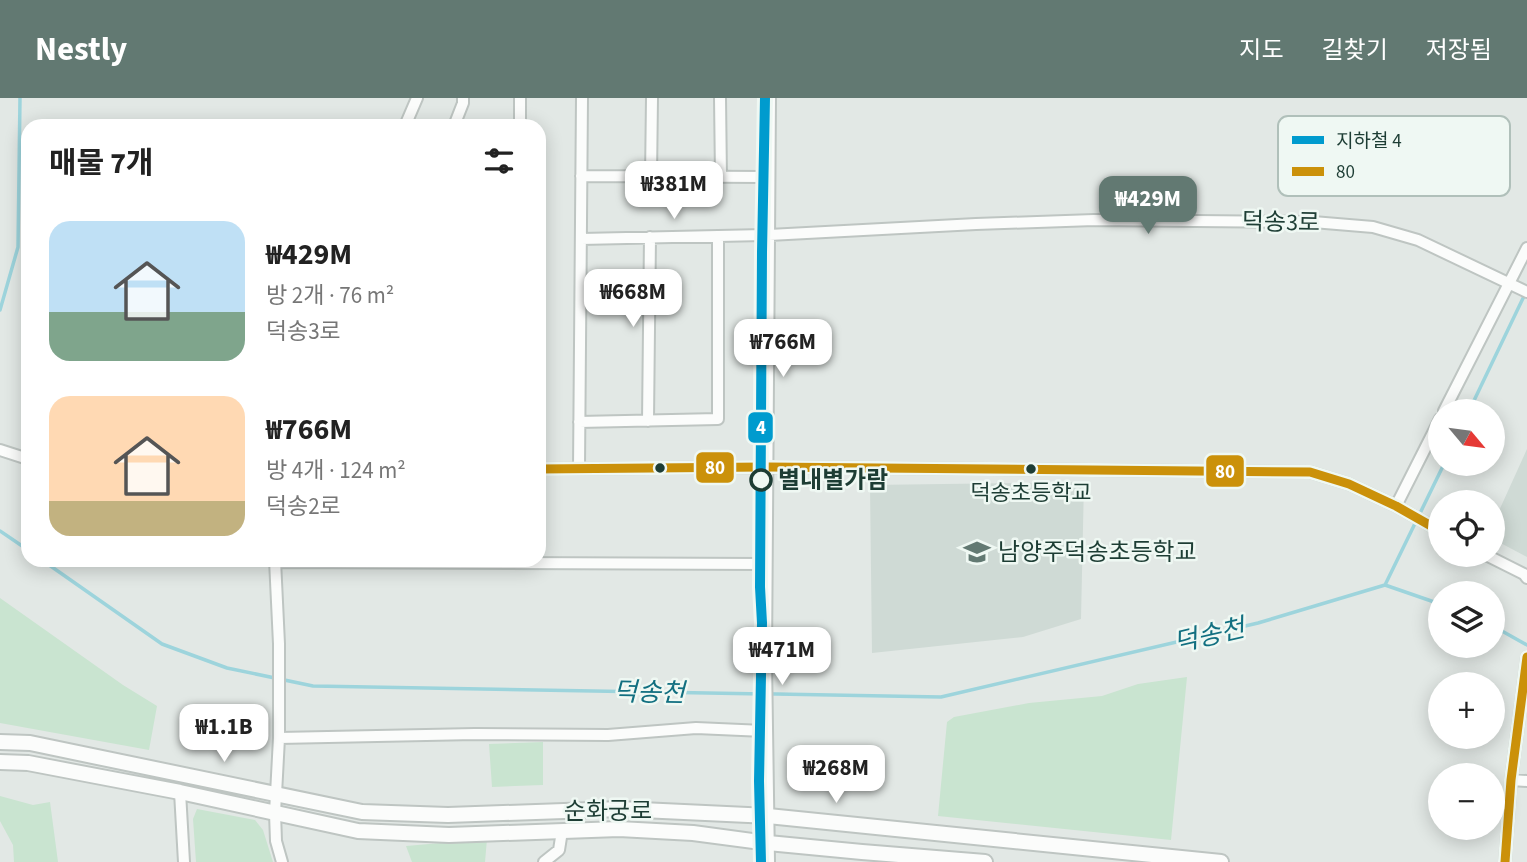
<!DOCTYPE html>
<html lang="ko">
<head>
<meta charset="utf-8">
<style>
	:root { --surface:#fff; --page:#f6f6f6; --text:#222; --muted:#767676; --accent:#627972 }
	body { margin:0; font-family:"Source Sans 3","Noto Sans KR",sans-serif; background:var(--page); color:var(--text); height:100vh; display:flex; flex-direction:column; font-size:26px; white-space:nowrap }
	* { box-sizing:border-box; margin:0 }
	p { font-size:23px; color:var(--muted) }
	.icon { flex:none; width:38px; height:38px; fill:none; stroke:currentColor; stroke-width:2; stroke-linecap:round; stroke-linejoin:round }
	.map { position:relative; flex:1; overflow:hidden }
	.panel { position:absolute; left:21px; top:21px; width:525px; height:448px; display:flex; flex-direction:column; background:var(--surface); border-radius:21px; box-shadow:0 4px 18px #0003 }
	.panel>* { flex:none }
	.needle { width:46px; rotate:119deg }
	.fabs { position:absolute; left:1428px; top:301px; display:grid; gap:14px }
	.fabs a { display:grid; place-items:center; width:77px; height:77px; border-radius:50%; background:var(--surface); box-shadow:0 4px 18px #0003; font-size:35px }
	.price { position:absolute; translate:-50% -60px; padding:0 16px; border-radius:14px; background:#fff; color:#222; font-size:23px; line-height:46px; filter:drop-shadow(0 2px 4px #0008) }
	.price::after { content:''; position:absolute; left:50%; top:42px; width:21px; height:16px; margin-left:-10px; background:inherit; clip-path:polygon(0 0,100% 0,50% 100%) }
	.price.selected { background:var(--accent); color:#fff }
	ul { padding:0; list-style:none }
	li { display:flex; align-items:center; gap:21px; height:175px; padding:0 28px }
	li span { display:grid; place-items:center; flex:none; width:196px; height:140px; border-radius:21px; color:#555 }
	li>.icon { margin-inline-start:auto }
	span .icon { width:84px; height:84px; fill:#fffc; stroke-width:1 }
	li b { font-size:30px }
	h2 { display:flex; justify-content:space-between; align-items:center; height:84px; padding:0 28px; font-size:30px }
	header { display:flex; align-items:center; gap:42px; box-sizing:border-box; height:98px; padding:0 35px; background:var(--accent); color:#fff }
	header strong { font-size:33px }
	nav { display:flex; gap:38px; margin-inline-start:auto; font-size:24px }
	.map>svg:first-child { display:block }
	.built { fill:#cfdad5 }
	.green { fill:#c9e4d0 }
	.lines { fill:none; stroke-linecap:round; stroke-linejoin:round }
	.stream { stroke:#9dd4dc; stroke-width:3.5 }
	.minor-casing { stroke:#bec5c2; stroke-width:14 }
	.tertiary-casing { stroke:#bec5c2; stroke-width:18 }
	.minor { stroke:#fbfcfb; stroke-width:10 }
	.tertiary { stroke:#fbfcfb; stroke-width:14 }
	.bus-1-casing { stroke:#eff8f3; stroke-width:14 }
	.bus-1 { stroke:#cb910a; stroke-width:9 }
	.metro-1-casing { stroke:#eff8f3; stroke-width:16 }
	.metro-1 { stroke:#009bce; stroke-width:10 }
	.bus-dot { fill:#1d3d34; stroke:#eff8f3; stroke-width:2.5 }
	.stop-dot { fill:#eff8f3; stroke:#1d3d34; stroke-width:3.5 }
	.labels { text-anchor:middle; stroke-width:5; stroke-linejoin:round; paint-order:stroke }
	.bus-label { font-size:22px; fill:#1d3d34; stroke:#eff8f3 }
	.street-label { font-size:24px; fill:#1d3d34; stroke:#eff8f3 }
	.stop-label { font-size:24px; font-weight:bold; fill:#1d3d34; stroke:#eff8f3; text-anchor:start }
	.poi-label { font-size:24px; fill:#1d3d34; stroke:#eff8f3; text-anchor:start }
	.water-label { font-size:26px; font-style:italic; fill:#116f80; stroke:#eff8f3 }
	.key { fill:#eff8f3; stroke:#b0c0ba; stroke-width:2 }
	.key-label { font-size:19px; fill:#1d3d34 }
	.line-badge { stroke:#eff8f3; stroke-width:2.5 }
	.badge-label { font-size:19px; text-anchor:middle; font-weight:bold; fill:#fff }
</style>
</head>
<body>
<header>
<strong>Nestly</strong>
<nav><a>지도</a><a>길찾기</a><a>저장됨</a></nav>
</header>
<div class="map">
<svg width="1527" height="764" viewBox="0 0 1527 764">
	<rect width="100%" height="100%" fill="#e2e8e5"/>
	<path class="built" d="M1527,351v108l-34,-18v-15z
		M1084,384l-3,137 -58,18 -151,16 -2,-168z"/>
	<path class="green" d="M0,500l123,87 34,21 -8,44 -149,-27z
		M1187,579l-16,163 -233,-24 9,-94 7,-5 75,-14 73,-7 36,-12z
		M543,644v43l-51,2 -3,-43z
		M0,698l33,9 17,-3 8,60h-44l-1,-17 -13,-24z
		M197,711l58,11 8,10 10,32h-77l-3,-43z
		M487,741l-2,23h-73l-6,-16z"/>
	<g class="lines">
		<path class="stream" d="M0,212l18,-63 2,-149
			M1469,313l57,-119
			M0,433l28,19
			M42,462l120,84 65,24 86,18 628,11 317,-74 127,-38 55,19
			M1385,487l59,-121
			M1493,528l34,19"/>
		<g class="minor-casing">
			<path id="minor" d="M720,0l1,79
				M405,28l12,-28
				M454,28l9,-23v-5
				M520,28v-28
				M581,78l188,1
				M651,79l1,-79
				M581,141l188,-4 207,-11 118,-4 219,2 60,5 45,13 109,52
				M1444,313l83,-163
				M648,323l2,-184
				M579,324l139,-3v-183
				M0,352l28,9
				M579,370l3,-370
				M539,371l228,-2 543,5 39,12 47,22 44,25
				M1396,408l44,-87
				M1486,457l38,19 3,4
				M275,462l4,84v94l-4,75 1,28 6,21
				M275,464l491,2
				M279,640l196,-4 133,1 88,-7 70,3
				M1511,682l16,1
				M180,694l4,70
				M544,764l15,-12 3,-19
				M769,764l-3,-202 4,-562
				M1505,764l6,-82 16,-123"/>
		</g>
		<g class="tertiary-casing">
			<path id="tertiary" d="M0,644l30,1 332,69 86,3 172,-6 148,7 453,46
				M0,664l28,1 152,29 178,39 91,4 170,-6 74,4 75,10 94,9 123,10"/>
		</g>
		<use href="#minor" class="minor"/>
		<use href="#tertiary" class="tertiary"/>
		<g class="bus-1-casing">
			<path id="bus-1" d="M539,371l228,-2 543,5 39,12 47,22 44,25
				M1505,764l6,-82 16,-123"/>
		</g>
		<use href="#bus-1" class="bus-1"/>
		<g class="metro-1-casing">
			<path id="metro-1" d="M761,764l-2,-81 3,-158 -2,-36 2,-335 3,-154"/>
		</g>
		<use href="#metro-1" class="metro-1"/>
	</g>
	<defs>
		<g id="school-bare" transform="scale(2.1)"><path d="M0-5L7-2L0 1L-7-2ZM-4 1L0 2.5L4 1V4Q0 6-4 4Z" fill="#627972" stroke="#eff8f3" stroke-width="2.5" paint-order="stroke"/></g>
	</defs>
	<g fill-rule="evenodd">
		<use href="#school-bare" x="977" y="454"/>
	</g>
	<g class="bus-dot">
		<circle cx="660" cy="370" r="6"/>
		<circle cx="1031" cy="371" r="6"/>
	</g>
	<circle class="stop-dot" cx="761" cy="382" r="10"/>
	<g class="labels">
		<g class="bus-label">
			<text x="1031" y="402">덕송초등학교</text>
		</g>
		<g class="street-label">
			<text transform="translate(1281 124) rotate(1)" y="8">덕송3로</text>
			<text x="608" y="721">순화궁로</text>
		</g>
		<g class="stop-label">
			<text x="778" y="390">별내별가람</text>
		</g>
		<g class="poi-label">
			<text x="998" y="462">남양주덕송초등학교</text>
		</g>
		<g class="water-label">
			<text transform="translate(1209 537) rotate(-13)" y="9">덕송천</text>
			<text transform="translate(649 594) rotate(1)" y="9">덕송천</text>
		</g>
	</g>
	<rect x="1278" y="18" width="232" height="80" rx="10" class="key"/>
	<rect x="1292" y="38" width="32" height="8" fill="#009bce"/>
	<rect x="1292" y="69" width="32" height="9" fill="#cb910a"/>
	<g class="key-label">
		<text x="1336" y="49">지하철 4</text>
		<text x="1336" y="80">80</text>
	</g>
	<g class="line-badge">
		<rect x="747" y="313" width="27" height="33" rx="7" fill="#009bce"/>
		<rect x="695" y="353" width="40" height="33" rx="7" fill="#cb910a"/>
		<rect x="1205" y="356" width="40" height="34" rx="7" fill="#cb910a"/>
	</g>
	<g class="badge-label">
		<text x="761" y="336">4</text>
		<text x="715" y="376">80</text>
		<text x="1225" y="380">80</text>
	</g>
</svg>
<div class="fabs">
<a><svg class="needle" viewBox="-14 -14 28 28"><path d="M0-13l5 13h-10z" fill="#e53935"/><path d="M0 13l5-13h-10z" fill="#767676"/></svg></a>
<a><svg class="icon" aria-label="locate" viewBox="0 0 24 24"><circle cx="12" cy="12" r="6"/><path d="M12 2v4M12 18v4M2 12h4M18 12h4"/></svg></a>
<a><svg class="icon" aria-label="layers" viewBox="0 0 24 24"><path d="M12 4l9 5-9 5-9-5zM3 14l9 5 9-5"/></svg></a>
<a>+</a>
<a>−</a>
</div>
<b class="price" style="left:674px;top:123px">₩381M</b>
<b class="price selected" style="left:1148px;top:138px">₩429M</b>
<b class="price" style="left:633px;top:231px">₩668M</b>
<b class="price" style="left:783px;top:281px">₩766M</b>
<b class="price" style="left:782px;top:589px">₩471M</b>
<b class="price" style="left:224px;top:666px">₩1.1B</b>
<b class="price" style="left:836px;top:707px">₩268M</b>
<section class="panel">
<h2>매물 7개<svg class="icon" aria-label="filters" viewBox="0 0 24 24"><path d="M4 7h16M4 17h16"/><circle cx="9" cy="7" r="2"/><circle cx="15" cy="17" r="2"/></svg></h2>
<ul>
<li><span style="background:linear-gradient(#bfe0f5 65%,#7fa58c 0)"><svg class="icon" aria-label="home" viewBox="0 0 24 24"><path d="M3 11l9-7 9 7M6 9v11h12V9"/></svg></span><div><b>₩429M</b><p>방 2개 · 76 m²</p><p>덕송3로</p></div></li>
<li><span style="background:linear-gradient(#ffd9b3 75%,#c2b280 0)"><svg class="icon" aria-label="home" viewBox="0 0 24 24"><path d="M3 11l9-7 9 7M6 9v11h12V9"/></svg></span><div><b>₩766M</b><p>방 4개 · 124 m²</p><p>덕송2로</p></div></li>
</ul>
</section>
</div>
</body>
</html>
